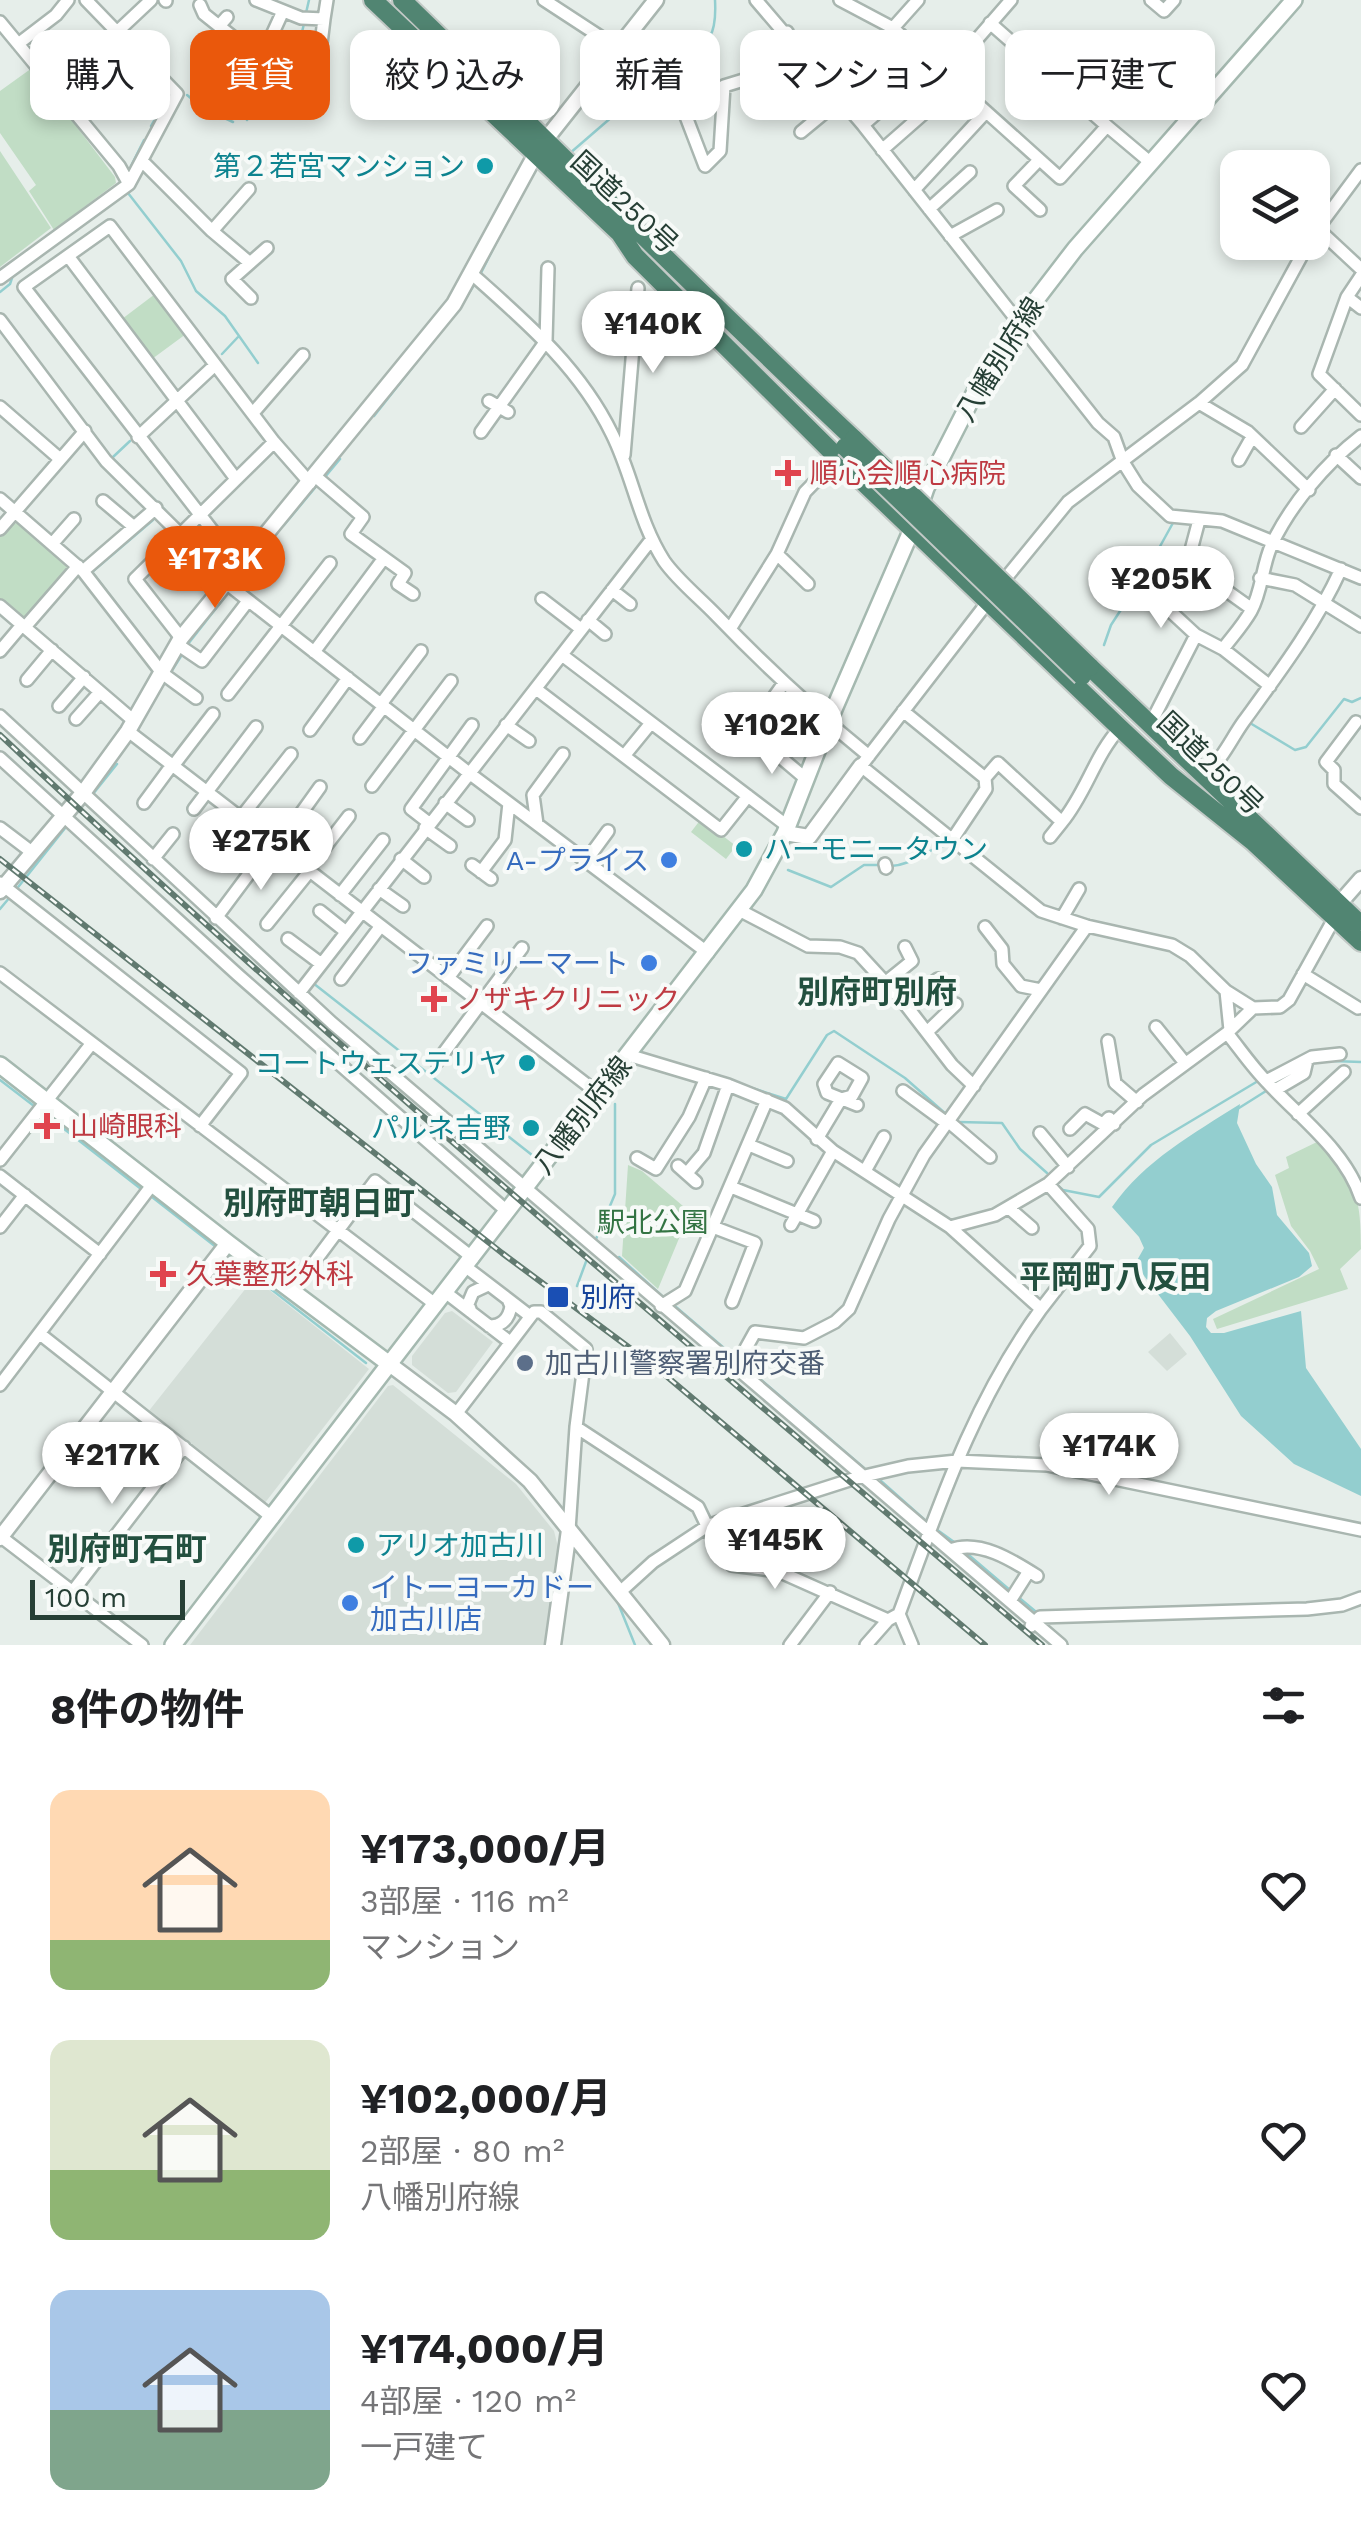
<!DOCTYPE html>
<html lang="ja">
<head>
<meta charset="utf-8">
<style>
	:root { --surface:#fff; --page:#f6f6f6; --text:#202124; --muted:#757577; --accent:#ea580c }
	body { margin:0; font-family:"Work Sans","Noto Sans JP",sans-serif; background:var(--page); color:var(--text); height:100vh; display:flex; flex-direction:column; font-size:38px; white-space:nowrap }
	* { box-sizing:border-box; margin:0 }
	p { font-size:32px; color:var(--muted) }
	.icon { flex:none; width:55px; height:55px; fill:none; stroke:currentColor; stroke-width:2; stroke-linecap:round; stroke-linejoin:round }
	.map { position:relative; height:1645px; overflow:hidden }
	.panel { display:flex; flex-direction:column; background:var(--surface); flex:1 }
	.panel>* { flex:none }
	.banner { position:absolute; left:30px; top:30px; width:1302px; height:90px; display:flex; gap:20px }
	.fabs { position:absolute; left:1220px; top:150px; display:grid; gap:20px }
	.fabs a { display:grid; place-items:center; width:110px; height:110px; border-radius:20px; background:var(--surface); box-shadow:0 5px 15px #0003; font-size:50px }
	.scale { position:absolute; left:30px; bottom:25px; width:155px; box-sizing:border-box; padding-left:10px; border:5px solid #263f35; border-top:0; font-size:28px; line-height:35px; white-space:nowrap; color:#263f35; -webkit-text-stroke:8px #f7faf8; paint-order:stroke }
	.price { position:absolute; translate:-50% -85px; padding:0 22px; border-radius:35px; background:#fff; color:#222; font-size:32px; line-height:65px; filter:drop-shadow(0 2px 5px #0008) }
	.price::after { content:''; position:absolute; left:50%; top:60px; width:30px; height:22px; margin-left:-15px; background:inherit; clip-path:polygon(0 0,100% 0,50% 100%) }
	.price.current { background:var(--accent); color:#fff }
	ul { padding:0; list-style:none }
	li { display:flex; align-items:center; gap:30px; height:250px; padding:0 50px }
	li span { display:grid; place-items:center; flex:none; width:280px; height:200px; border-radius:20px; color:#555 }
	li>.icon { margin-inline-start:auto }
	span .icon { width:120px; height:120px; fill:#fffc; stroke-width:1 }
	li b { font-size:42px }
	h2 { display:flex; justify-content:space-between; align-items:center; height:120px; padding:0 50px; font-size:42px }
	.tag { padding:0 35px; border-radius:20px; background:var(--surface); box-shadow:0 5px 15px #0003; font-size:35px; line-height:90px }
	.tag.current { background:var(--accent); color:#fff }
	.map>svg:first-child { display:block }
	.built { fill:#d4ded8 }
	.green { fill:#c1ddc5 }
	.water { fill:#93cecf }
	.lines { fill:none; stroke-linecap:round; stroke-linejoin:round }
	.stream { stroke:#93cecf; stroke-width:2.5 }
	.minor-casing { stroke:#a9b6b0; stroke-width:16 }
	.tertiary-casing { stroke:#a9b6b0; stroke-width:19 }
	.secondary-casing { stroke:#a5b9b0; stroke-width:20 }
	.trunk-casing { stroke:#c2c9c6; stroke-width:22 }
	.minor { stroke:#fff; stroke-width:11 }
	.tertiary { stroke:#fff; stroke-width:14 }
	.secondary { stroke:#fff; stroke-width:15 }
	.trunk { stroke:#518572; stroke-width:18 }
	.rail-casing { stroke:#617a70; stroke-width:6 }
	.rail { stroke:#f7faf8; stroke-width:2.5; stroke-dasharray:8; stroke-linecap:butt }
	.trunk-bridge-casing { stroke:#c2c9c6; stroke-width:22; stroke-linecap:butt }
	.trunk-bridge { stroke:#518572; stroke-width:18 }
	.culture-dot { fill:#0f9aa8; stroke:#f7faf8; stroke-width:4 }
	.health-dot { fill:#e0444e; stroke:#f7faf8; stroke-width:4 }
	.shop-dot { fill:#3f7fe0; stroke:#f7faf8; stroke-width:4 }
	.transit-dot { fill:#1a4fb4; stroke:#f7faf8; stroke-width:4 }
	.service-dot { fill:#5c6f8a; stroke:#f7faf8; stroke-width:4 }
	.labels { text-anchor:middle; stroke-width:8; stroke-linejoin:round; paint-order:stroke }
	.culture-label { font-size:28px; fill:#0d838f; stroke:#f7faf8; text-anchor:end }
	.street-label { font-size:28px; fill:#263f35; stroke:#f7faf8 }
	.health-label { font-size:28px; fill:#be3a42; stroke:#f7faf8; text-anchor:start }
	.shop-label { font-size:28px; fill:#366cbe; stroke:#f7faf8; text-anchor:end }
	.park-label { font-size:28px; fill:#337443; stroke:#f7faf8 }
	.transit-label { font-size:28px; fill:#164399; stroke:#f7faf8; text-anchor:start }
	.service-label { font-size:28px; fill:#4e5e75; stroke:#f7faf8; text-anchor:start }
	.quarter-label { font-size:32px; font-weight:bold; fill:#23503f; stroke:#f7faf8 }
</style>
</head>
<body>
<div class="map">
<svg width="1361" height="1645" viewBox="0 0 1361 1645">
	<rect width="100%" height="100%" fill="#e6eeea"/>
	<path class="built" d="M254,1278l115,91 -105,135 -116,-92z
		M452,1311l41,31 -37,50 -8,1 -36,-28v-9l33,-43z
		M1170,1333l17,21 -20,17 -19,-19z
		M393,1385l123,99 38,47 4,16 -14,98h-354l198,-259z"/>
	<path class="green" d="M32,68l83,109 1,6 -62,47 -25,-39 7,-6 -36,-52v-42z
		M0,151l51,77 -51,39z
		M155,294l31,40 -34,25 -30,-40z
		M19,523l51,43v6l-47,48 -23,-20v-63l11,-13z
		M701,819l35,27 -10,13 -35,-27z
		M1319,1141c36,44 42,51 42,108l-21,20 8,20 -131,40 -4,-10 106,-50 -9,-18 -19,-25 -16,-51 14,-7 -3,-11z
		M628,1165l14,6 48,41 -32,77 -36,-33z"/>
	<path class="water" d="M1240,1104l-3,19 19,41 16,23 5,28 32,38 3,13 -13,11 -83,34 -9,7 -1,9 5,6h13l77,-22 5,57 55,81v47l-67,-32 -53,-48 -51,-80 -55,-72 9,-16 -5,-11 -27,-30c33,-47 81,-73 128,-103z"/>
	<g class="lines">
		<path class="stream" d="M306,13l3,-13
			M663,73c33,-30 55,-19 52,-73
			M187,95l16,13 30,14
			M160,109l2,-3
			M247,120l25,-31 20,-18 12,-47
			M151,126l4,-7
			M569,154l88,-76
			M131,166l13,-26
			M128,193l53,68 15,30 29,25 33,47
			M480,275l30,-60
			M0,292l10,-8 3,-9
			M461,305l15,-23
			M222,354l16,-17
			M41,365l69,91 55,54
			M374,416l83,-105
			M113,457l17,-16
			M325,477l15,-18
			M153,520l-61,52 66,86
			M284,525l35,-42
			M242,576l35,-43
			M1142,579l32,-58
			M188,644l40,-51
			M1104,645l7,-20 26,-40
			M171,672l12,-19
			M1250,723l45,27 11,-3 38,-48 8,3 9,-4
			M93,794l24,-30
			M891,866c24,-1 36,-20 61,-21
			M788,870l43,17 33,-22h19
			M15,891l51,-64
			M0,909l10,-12
			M313,983l219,172
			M1333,1061l28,1
			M671,1062l115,37 41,-64 7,-4 71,47 42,37
			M0,1080l34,26
			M1239,1108l27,-17
			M45,1114l96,75
			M958,1122l44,1 18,26 27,24
			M1057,1185l6,5 36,7 52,-52 107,-64
			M152,1197l64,50
			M596,1239l19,-45v-90
			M227,1255l139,108
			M619,1257l43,39
			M577,1286l10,-27
			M676,1307l55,47
			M746,1367l118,101
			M881,1481l45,40
			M936,1529l18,13
			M964,1551l47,40
			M1017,1596l18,15
			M616,1598l19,47"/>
		<g class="minor-casing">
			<path id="minor" d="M165,0l1,1
				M256,0l45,18 23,1 3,-19
				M544,0l75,49
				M756,0l107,125 235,298 16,14 9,25 15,24 32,30 52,5 139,57
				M840,0l53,28 167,150 47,-52 44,37
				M1151,0l13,11 10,-11
				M200,5l4,9 15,12
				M227,17l-8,9 42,33
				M0,22l119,144 10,18
				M990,23l117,103
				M893,28l25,-28
				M118,31l33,-31
				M628,36l49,57 28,73 15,-15 4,-65 36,-11 16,-31 11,-12
				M18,44l38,-29 12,-15
				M319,60l5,-41
				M945,76l66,-76
				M247,78l14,-19 22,-48
				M54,88l67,-54
				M845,104l28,-59
				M778,105l-4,-5 41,-33
				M863,125l38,-33
				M801,132l40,-33
				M882,150l41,-36
				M1039,160l-25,26 26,24
				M142,161l70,70 38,32
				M914,190l71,-77
				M929,209l41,-37
				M1317,228l44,41
				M212,231l37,-42
				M950,236l47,-26
				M1312,236l49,-66
				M68,256l168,223
				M472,274c54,48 108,94 140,160 21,42 26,86 52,127 14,20 36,37 53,55 48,50 98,96 152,140
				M1361,276l-14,21 14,11
				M0,278l129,-94 48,-90 -91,-94
				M1347,297l-28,77 42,41
				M251,298l-19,-19 35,-31
				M0,320l106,141 74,73
				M489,401l19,11
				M1199,403l49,29 61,58
				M0,407l60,52
				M253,413l50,-58
				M1301,427l34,-38
				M481,432l65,-91 2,-73
				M138,437l77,-72
				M624,455l14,-167
				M1336,455l25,23
				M1239,460l13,-23
				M315,476l48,41 -12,17 54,39 -7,11 15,10
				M0,499l83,72 79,102 34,25
				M103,501l31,26
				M0,529l85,-98
				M52,544l22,-25
				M777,554l31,30
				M239,565l-215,-278 86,-61 164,216 36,41
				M1183,565l7,-11 9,-34
				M83,571l73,-63
				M1260,578l35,7 66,41
				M226,583l243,190 239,180
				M1001,584l67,-82 131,-99 43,-38 67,-123
				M1141,584l55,51
				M1217,584l35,25
				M612,590l18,14
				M542,599l39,30
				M990,599l-129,167 180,145 46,15 85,19 18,11 36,35 27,17
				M0,606l134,115
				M588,620l17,14
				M25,627l53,-61
				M730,629l47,-75 28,-62 33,-34
				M181,638l-46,-59 139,-137
				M177,644l25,17 46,-60
				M1223,649l47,37
				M0,651l22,-26
				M314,652l70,-94
				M562,655l224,170
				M27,680l25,-30
				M536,689l185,141 27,-34
				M228,694l102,-131
				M381,704l40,-53
				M59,706l25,-29
				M903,711l82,67
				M1155,715l41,-80 27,14c9,-12 20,-24 28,-38 11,-19 11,-46 21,-67 19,-40 54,-81 89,-108
				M0,716l332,307 729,622
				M76,719l24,-27
				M1356,722l-30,40 8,8v14l27,24
				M506,725l23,16
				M310,730l38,-52
				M128,731l471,363
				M360,738l24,-32
				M743,740l41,-57
				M766,745l39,33
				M624,756l27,-33
				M0,758l238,217 270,237
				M173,766l40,-52
				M1207,772c17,-15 24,-33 37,-51 35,-48 72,-97 97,-152
				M372,786l79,-105
				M144,803l28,-38
				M445,803l23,17
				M194,809l62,-82
				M429,823l-18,-14 61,-84
				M537,824l-4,-29 30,-41
				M0,828l33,25
				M425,828l25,18
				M1050,837l12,-15
				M224,839l67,-85
				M952,840l34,-51 -1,-11 13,-15 64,59c24,-29 33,-67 58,-94
				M277,847l43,-60
				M153,859l20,-25
				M401,859l23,18
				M586,861l22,-30
				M885,864l1,4
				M472,865l19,14
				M307,870l42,-54
				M481,872l24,-32 4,-37
				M0,883l241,190 -41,53
				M379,889l24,17
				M340,895l43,-55
				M739,910l69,36 32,1 18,6 47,51 47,61 22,21
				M320,911l25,20
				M216,918l56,-75
				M1062,918l17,-29
				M267,924l42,-52
				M985,927l17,22 1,15 18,22 20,4
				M288,939l32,24
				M0,973l435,331
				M1303,974l55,34
				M448,978l39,-52
				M341,979l39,-52
				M886,982l26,-21 -7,-14
				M1226,991l4,39
				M299,993l352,-453
				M905,1004l33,-25
				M1156,1027l29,36
				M927,1032l29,-28
				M1227,1033c13,16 25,34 40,49 33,36 78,68 94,116
				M1108,1041l7,42 22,19
				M628,1055l100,30 57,23 48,43 117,76 91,82c-69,95 -102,197 -142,305l-11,6 -22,25
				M437,1062l85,-114
				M1266,1081l46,-24 28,-3
				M1275,1090l29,-17 3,-13
				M903,1091l45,33
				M1298,1114l46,-42
				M949,1122l41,35
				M1070,1129l15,-15 18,10 6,-6 5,6
				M1040,1133l28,34
				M817,1139l24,-40 11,-3 10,-18 -24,-15 -14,21 3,9 30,12
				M749,1145l38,16
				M637,1158l19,11 33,-52 17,-39
				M0,1160l92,-117
				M678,1166l18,16
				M865,1171l19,-34
				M687,1173l17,-20 24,-68
				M0,1176l100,78
				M731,1187l83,34
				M1009,1208l23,20
				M791,1225l42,-74
				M0,1227l25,-32
				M713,1227l42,16 -23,59
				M950,1227l45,-12 53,-31 95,-89 84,-62 26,-25 27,-1 9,-7 46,-83
				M466,1267l64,49
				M292,1292l83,-111 98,77
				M445,1292l65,50
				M661,1306l24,-15 82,-191
				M1041,1309l49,-63 -2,-17 -40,-45
				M471,1312l-3,-8 5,-12 15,-7
				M489,1326c13,0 20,-7 22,-20l-3,-7
				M40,1334l233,184
				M735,1368l20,-36 49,6 31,-16 14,-13 40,-90 35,-64 163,-229
				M0,1385l152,-200
				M456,1414l78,-102h7l45,37 -10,78 -7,103
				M576,1427l122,80 21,44 13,14 46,6 110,49
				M0,1536l142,109
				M950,1550c29,-11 62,10 87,26
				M73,1591l111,-144
				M620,1592l33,-30 56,-37 147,-47 52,-12 49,-5 90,4 314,65
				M1010,1601l19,-30
				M899,1614l13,31
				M1031,1626l9,-9 267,-8 35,-4 19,-7
				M790,1645l40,-53"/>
		</g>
		<g class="tertiary-casing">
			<path id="tertiary" d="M785,833l24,4 52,-71
				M0,891l83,-98 45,-62 53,-93 273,-334 85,-156 117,-148
				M1337,912l2,-8 22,-25
				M388,1363l68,51 74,67 132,164
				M0,1538l228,-295
				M553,1645l16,-115"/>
		</g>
		<g class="secondary-casing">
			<path id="secondary" d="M0,1065l228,178 160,120
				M173,1645l581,-755 31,-57 43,-110 84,-194 14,-41 51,-100 42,-66 56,-73 219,-249"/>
		</g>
		<g class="trunk-casing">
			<path id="trunk" d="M373,0l254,240
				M402,0c151,146 299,295 452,439
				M619,232l16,24 203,202 282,270 51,48 85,68
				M1090,667l268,255
				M1248,837l113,105"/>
		</g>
		<use href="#minor" class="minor"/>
		<use href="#tertiary" class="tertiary"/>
		<use href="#secondary" class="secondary"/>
		<use href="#trunk" class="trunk"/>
		<g class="rail-casing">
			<path id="rail" d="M0,735c336,316 691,611 1042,910
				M0,859l502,394 156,116 327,276"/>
		</g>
		<use href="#rail" class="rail"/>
		<g class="trunk-bridge-casing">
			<path id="trunk-bridge" d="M854,439l236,228
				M845,447l237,229"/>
		</g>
		<use href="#trunk-bridge" class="trunk-bridge"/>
	</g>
	<g class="culture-dot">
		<circle cx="485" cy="166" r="10"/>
		<circle cx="744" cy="849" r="10"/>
		<circle cx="527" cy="1063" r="10"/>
		<circle cx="531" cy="1128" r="10"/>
		<circle cx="356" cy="1545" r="10"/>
	</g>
	<g class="health-dot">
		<path d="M783 458h10v10h10v10h-10v10h-10v-10h-10v-10h10z"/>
		<path d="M429 984h10v10h10v10h-10v10h-10v-10h-10v-10h10z"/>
		<path d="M42 1111h10v10h10v10h-10v10h-10v-10h-10v-10h10z"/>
		<path d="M158 1259h10v10h10v10h-10v10h-10v-10h-10v-10h10z"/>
	</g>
	<g class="shop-dot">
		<circle cx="669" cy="860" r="10"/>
		<circle cx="649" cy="963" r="10"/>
		<circle cx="350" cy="1603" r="10"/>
	</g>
	<rect class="transit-dot" x="546" y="1285" width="24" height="24" rx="5"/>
	<circle class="service-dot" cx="525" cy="1363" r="10"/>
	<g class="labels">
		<g class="culture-label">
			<text x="465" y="176">第２若宮マンション</text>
			<text x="764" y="859" text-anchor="start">ハーモニータウン</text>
			<text x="507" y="1073">コートウェステリヤ</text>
			<text x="511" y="1138">パルネ吉野</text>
			<text x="376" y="1555" text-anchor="start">アリオ加古川</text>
		</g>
		<g class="street-label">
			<text transform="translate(625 202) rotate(43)" y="10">国道250号</text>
			<text transform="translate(999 359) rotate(-58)" y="10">八幡別府線</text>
			<text transform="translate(1211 763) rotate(44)" y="10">国道250号</text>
			<text transform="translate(582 1115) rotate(-52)" y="10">八幡別府線</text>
		</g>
		<g class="health-label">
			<text x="810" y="483">順心会順心病院</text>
			<text x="456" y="1009">ノザキクリニック</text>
			<text x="70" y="1136">山崎眼科</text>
			<text x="186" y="1284">久葉整形外科</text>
		</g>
		<g class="shop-label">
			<text x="649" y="870">A-プライス</text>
			<text x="629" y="973">ファミリーマート</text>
			<text x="370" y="1597" text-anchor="start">イトーヨーカドー<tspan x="370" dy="32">加古川店</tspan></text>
		</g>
		<g class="park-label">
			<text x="653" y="1232">駅北公園</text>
		</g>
		<g class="transit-label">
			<text x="580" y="1307">別府</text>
		</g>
		<g class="service-label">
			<text x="545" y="1373">加古川警察署別府交番</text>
		</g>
		<g class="quarter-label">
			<text x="877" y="1003">別府町別府</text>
			<text x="319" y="1214">別府町朝日町</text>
			<text x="1115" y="1288">平岡町八反田</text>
			<text x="127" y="1560">別府町石町</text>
		</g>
	</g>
</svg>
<div class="fabs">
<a><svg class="icon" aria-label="layers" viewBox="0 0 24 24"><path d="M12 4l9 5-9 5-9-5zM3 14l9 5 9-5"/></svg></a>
</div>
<div class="scale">100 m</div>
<b class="price" style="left:653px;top:376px">¥140K</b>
<b class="price current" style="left:215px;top:611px">¥173K</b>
<b class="price" style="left:1161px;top:631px">¥205K</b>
<b class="price" style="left:772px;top:777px">¥102K</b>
<b class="price" style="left:261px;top:893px">¥275K</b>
<b class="price" style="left:1109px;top:1498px">¥174K</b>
<b class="price" style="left:112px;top:1507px">¥217K</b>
<b class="price" style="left:775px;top:1592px">¥145K</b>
<div class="banner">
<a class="tag">購入</a>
<a class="tag current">賃貸</a>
<a class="tag">絞り込み</a>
<a class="tag">新着</a>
<a class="tag">マンション</a>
<a class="tag">一戸建て</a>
</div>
</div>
<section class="panel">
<h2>8件の物件<svg class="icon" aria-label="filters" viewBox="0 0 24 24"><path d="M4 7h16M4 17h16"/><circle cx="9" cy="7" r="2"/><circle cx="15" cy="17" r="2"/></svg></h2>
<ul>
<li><span style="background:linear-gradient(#ffd9b3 75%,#8fb573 0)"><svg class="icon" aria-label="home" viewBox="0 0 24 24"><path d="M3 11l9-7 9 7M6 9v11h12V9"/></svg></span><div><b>¥173,000/月</b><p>3部屋 · 116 m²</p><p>マンション</p></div><svg class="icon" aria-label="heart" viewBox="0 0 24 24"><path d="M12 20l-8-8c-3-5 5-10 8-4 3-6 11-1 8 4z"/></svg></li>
<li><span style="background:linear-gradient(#dfe7d0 65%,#8fb573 0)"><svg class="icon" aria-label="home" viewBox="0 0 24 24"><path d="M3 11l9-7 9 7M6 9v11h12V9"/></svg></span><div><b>¥102,000/月</b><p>2部屋 · 80 m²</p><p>八幡別府線</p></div><svg class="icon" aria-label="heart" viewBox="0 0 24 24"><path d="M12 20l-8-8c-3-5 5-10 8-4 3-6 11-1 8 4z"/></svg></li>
<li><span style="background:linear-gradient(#a9c7e8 60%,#7fa58c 0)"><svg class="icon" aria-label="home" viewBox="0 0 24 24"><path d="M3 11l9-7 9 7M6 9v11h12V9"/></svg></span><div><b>¥174,000/月</b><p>4部屋 · 120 m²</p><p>一戸建て</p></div><svg class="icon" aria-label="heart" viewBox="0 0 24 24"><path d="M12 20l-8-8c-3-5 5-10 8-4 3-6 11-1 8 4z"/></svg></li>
</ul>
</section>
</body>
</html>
